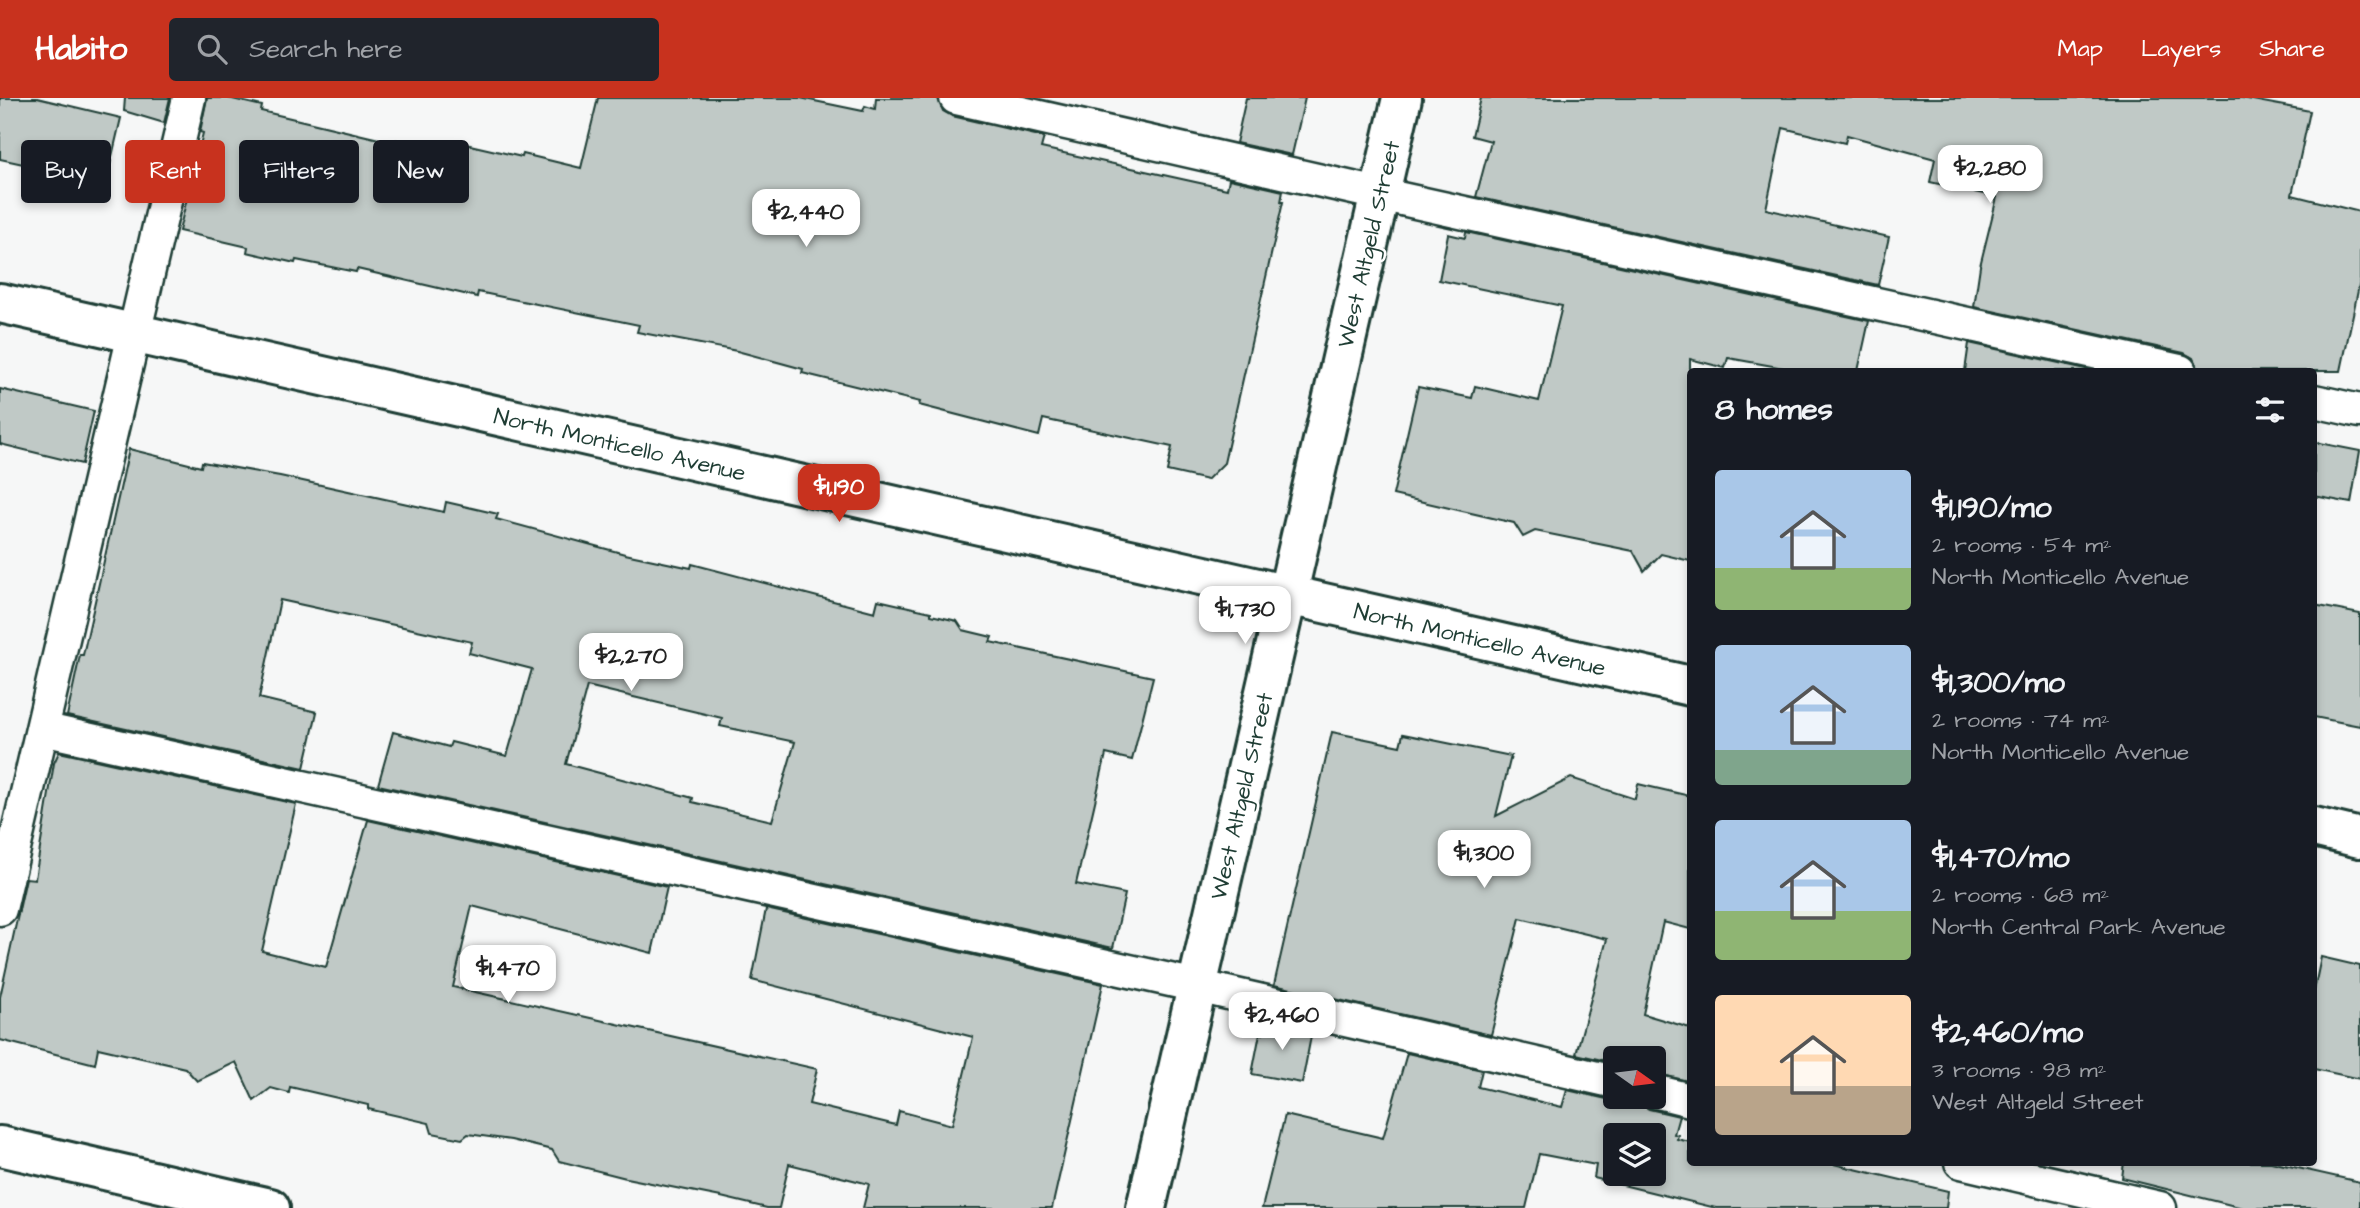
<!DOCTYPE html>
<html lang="en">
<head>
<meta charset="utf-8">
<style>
	:root { --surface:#171b24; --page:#20242c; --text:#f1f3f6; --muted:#9ea1a6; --accent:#c8321e }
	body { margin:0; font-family:"Architects Daughter",sans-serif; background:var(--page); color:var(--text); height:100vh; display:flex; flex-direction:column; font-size:26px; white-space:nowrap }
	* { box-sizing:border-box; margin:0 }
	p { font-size:23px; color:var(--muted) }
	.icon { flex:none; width:38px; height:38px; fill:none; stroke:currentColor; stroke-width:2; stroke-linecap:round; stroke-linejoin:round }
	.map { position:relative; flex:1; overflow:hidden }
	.details { position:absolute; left:1687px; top:270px; width:630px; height:798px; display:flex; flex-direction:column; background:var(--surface); border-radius:7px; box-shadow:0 4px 10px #0003 }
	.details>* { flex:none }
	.hud { position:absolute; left:21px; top:42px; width:665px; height:63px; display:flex; gap:14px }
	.needle { width:46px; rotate:104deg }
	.tools { position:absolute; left:1603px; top:948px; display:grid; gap:14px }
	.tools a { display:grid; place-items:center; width:63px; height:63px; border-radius:7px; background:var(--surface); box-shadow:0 4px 10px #0003; font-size:35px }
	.price { position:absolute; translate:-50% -60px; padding:0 16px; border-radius:14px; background:#fff; color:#222; font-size:23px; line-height:46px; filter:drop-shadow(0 2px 4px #0008) }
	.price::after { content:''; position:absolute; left:50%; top:42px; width:21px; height:16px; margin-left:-10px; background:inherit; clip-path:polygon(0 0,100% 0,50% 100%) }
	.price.active { background:var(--accent); color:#fff }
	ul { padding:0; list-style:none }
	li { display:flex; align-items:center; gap:21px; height:175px; padding:0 28px }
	li span { display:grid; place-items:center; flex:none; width:196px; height:140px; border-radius:7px; color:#555 }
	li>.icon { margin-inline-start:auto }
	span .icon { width:84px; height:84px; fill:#fffc; stroke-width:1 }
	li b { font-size:30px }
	h2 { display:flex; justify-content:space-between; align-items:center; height:84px; padding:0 28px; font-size:30px }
	.pill { padding:0 24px; border-radius:7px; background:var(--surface); box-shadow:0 4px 10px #0003; font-size:24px; line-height:63px }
	.pill.active { background:var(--accent); color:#fff }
	header { display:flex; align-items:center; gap:42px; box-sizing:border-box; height:98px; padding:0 35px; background:var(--accent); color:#fff }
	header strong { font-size:33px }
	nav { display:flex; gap:38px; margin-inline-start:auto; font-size:24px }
	.search { width:490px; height:63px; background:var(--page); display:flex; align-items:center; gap:18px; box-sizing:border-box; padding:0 24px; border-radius:7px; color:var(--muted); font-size:26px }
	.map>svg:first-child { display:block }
	.building { fill:#c0c9c6; stroke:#1f3d34; stroke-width:2; fill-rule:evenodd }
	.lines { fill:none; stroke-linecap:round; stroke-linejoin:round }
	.lane-casing { stroke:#1f3d34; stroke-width:37 }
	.street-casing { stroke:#1f3d34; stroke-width:44 }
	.secondary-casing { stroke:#1f3d34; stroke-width:44 }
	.lane { stroke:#fff; stroke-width:32 }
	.street { stroke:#fff; stroke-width:38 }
	.secondary { stroke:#fff; stroke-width:38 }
	.labels { text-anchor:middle; stroke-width:5; stroke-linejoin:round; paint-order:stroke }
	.street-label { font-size:23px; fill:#1f3d34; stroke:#fff }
</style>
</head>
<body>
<header>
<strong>Habito</strong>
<div class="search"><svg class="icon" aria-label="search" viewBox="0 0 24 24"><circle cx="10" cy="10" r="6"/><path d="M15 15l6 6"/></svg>Search here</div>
<nav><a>Map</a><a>Layers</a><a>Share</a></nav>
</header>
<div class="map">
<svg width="2360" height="1110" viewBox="0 0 2360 1110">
	<rect width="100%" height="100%" fill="#f6f7f7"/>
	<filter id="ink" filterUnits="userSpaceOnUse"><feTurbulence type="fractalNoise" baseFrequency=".0143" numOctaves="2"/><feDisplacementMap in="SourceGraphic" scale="14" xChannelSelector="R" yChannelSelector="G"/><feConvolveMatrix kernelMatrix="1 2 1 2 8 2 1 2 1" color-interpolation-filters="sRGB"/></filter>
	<g filter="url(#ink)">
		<path class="building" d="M0,0h37l84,20 -15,64 -106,-23z
			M125,0h45l-6,25 -40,-12z
			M207,0h21l34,8 -1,5 135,32 1,-3 61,13 3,-10 61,14 1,-3 58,14 17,-70h202l63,13 2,-5 10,3 1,-11h62l5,13 9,5 92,21 -3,11 186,41 2,-10 54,12 -2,11h2l-59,261 -17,17 -40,-9 5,-24 -129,-28 -4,17 -120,-31 1,-3 -118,-29 1,-4 -66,-18 -100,-19 2,-7 -161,-33 -1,5 -120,-28 -1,3 -60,-12 -1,3 -48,-11 1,-5 -69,-16 24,-98 -3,-1z
			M1246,0h59l-13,57 -56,-12z
			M1481,0h761l68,13 -18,84 68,17v69l-19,90h-143l-5,-13 -9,-5 -210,-46 6,-41 17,-69 -67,-15 5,-23 -88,-24 -2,8 -62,-15 -17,81 123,28 -11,48 -402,-88 15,-56 -19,-5z
			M1466,134l403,89 -11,50h-58l-72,-13 -3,10 -35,-9v202l-29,-7 -17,17 -11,-20 -98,-20 -12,6 -9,-14 -121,-28 25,-108 54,11 3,-12 64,15 23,-95 -123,-26 9,-46 17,4z
			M1969,245l126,28h-130z
			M0,291l94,22 -12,53 -82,-20z
			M2314,344l46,9 -9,52 -37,-7z
			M129,351l72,18 1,-5 78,14 164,36 2,-10 52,12 -2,5 129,35 66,14 1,-4 183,48 3,-12 53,12v3l26,6 6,9 29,7 -2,5 163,35 -21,83 -26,-6 -30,130 49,10 -12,54 -735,-163 15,-53 56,15 2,-5 56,14 25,-87 -63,-16 3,-11 -192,-42 -21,98 58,14 -13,56 -237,-52 13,-61h3zM587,588l135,32 -2,8 75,16 -23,79 -80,-19 1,-4 -127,-34z
			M2314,507l46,9v112l-46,-9z
			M1332,634l68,14 3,-12 108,22 -15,60 75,-38 64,21 3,-15 52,12v133l-27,-7 -20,92 47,14v42l-2,11 -34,-8v-14h-39v4l-39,-9 31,-115 -87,-21 -29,117 -217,-50z
			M59,654l237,52 -34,147 64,16 42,-147 299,67 -15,66 -180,-47 -19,81 364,82 -8,35 87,21 3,-14 53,14 21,-88 -221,-57 14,-71 337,75 -51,224h-189l6,-24 -80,-20 -10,44h-12l-46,-11 -95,-19 -67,-17 -7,-11 -41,-10 -43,-6 -6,5 -30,-6 -3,-10 -61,-14v-4l-78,-18 -1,6 -18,-5 -17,13 -18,-39 -39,19 -12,-13 -87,-20 -3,16 -95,-24v-43l26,-119 9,1 19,-116z
			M2321,859l39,9v113l-46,-10v-78z
			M1266,923l46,10 -10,52 -50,-9 8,-41 3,1z
			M1407,955l75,17 -4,17 84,20 5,-17 44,10 26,-3 5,8 7,4 30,7 -5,18 4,1 -1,4 13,3v20h135l123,29 -2,17h-230l-122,-30 2,-13 -57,-11 -13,54h-264l23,-93 98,23zM1615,1038h39v38h-39z
			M2124,1064h147l89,20v26h-117l-121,-30z"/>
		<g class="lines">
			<g class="lane-casing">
				<path id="lane" d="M956,0l423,96 801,177
					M2314,303l46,10
					M42,631l1155,257 418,96
					M0,811l189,-811
					M1654,993l36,9
					M1961,1064l199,46"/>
			</g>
			<g class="street-casing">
				<path id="street" d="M0,205l1690,383
					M2314,729l46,11
					M1146,1110l256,-1110"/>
			</g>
			<g class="secondary-casing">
				<path id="secondary" d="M0,1048l270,62"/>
			</g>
			<use href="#lane" class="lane"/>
			<use href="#street" class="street"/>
			<use href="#secondary" class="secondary"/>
		</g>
	</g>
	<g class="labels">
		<g class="street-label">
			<text transform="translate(1368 146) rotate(-77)" y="8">West Altgeld Street</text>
			<text transform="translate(620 346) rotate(13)" y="8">North Monticello Avenue</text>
			<text transform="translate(1480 541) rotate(13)" y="8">North Monticello Avenue</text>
			<text transform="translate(1241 698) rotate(-77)" y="8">West Altgeld Street</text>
		</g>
	</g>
</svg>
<div class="tools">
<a><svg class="needle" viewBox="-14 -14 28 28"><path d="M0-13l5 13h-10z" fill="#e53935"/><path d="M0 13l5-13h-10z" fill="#9ea1a6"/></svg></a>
<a><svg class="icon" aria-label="layers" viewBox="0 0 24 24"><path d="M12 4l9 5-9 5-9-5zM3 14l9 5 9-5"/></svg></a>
</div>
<b class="price" style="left:1990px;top:107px">$2,280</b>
<b class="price" style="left:806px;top:151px">$2,440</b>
<b class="price active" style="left:839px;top:426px">$1,190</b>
<b class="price" style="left:1245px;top:548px">$1,730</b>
<b class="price" style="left:631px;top:595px">$2,270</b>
<b class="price" style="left:1484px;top:792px">$1,300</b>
<b class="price" style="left:508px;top:907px">$1,470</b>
<b class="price" style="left:1282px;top:954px">$2,460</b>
<div class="hud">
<a class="pill">Buy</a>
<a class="pill active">Rent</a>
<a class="pill">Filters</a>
<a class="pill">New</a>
</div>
<section class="details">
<h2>8 homes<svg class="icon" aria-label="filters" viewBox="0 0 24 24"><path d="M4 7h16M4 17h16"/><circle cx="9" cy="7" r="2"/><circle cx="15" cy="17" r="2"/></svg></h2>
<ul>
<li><span style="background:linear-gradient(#a9c7e8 70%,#8fb573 0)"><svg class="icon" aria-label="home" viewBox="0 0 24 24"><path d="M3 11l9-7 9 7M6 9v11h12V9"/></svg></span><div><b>$1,190/mo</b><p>2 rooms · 54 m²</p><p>North Monticello Avenue</p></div></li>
<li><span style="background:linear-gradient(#a9c7e8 75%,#7fa58c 0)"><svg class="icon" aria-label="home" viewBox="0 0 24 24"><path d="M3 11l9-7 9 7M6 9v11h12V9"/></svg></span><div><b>$1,300/mo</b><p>2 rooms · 74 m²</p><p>North Monticello Avenue</p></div></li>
<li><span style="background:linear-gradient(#a9c7e8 65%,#8fb573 0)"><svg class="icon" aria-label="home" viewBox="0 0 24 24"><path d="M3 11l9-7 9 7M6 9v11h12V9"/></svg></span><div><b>$1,470/mo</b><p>2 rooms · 68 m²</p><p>North Central Park Avenue</p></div></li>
<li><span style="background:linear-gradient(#ffd9b3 65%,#b9a48a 0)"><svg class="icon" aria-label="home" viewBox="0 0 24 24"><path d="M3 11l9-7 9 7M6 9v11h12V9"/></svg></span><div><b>$2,460/mo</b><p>3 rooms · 98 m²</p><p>West Altgeld Street</p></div></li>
</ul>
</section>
</div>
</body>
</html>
